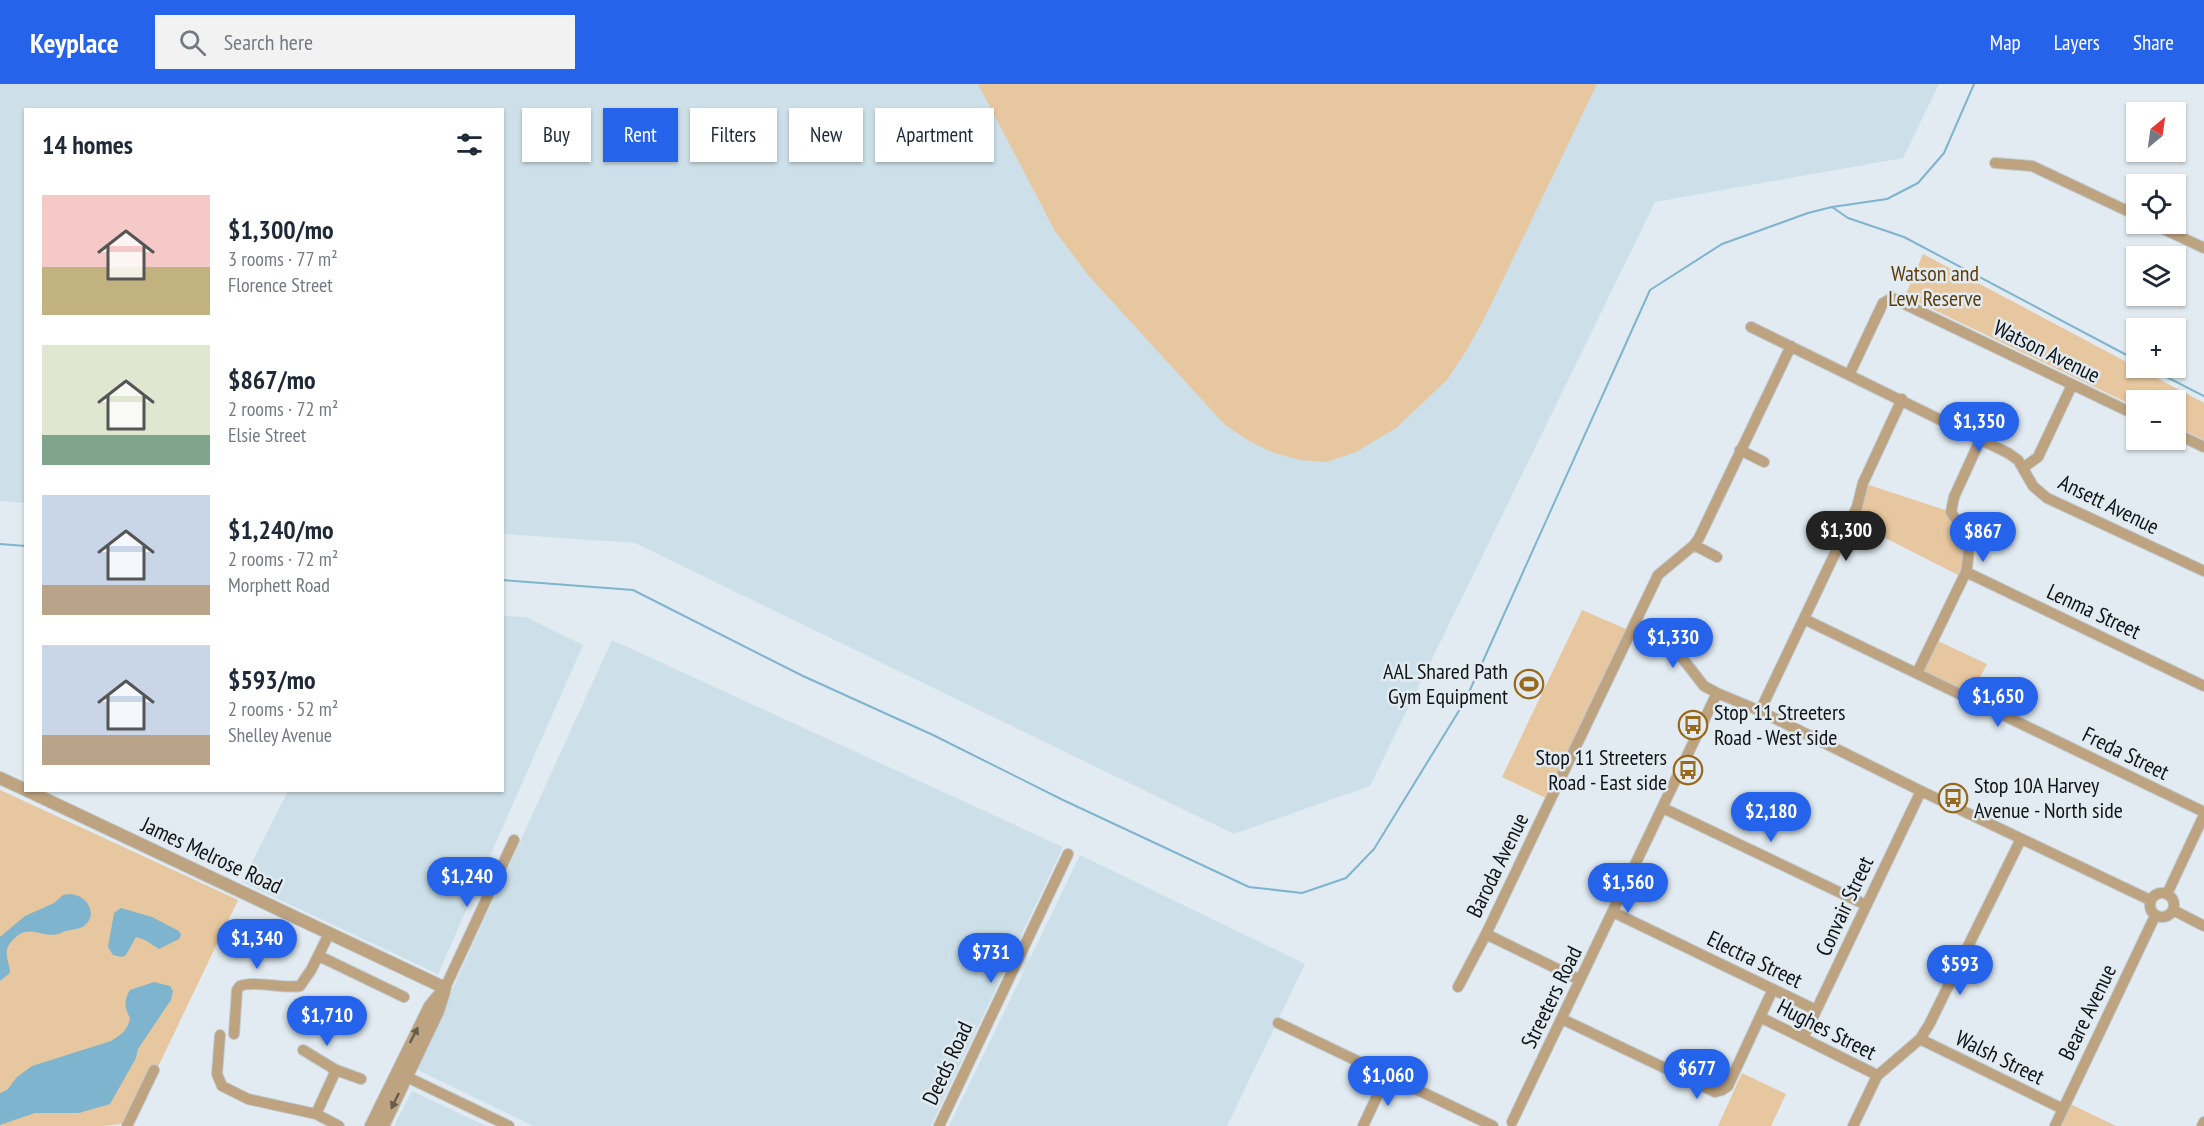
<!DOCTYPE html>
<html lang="en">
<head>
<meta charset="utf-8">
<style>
	:root { --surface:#fff; --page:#f2f2f3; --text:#1f2937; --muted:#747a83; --accent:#2563eb }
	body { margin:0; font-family:"PT Sans Narrow",sans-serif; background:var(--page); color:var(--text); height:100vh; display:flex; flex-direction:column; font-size:22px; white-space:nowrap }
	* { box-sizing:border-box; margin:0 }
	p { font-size:20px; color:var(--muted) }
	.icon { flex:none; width:33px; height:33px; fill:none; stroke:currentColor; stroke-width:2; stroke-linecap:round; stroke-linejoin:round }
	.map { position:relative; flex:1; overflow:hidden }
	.sheet { position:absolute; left:24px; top:24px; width:480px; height:684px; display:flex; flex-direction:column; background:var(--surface); border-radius:0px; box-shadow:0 2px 4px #0004 }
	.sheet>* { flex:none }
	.hud { position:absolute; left:522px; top:24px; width:570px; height:54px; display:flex; gap:12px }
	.needle { width:39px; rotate:29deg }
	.fabs { position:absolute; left:2126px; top:18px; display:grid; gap:12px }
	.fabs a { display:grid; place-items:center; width:60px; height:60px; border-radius:0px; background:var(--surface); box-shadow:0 2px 4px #0004; font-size:30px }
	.price { position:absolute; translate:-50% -51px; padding:0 14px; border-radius:21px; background:var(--accent); color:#fff; font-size:20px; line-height:39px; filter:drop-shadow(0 2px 3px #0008) }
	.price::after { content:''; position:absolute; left:50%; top:36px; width:18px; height:14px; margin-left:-9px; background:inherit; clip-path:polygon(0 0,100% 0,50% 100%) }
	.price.current { background:#222; color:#fff }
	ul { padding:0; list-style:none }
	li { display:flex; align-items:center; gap:18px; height:150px; padding:0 18px }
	li span { display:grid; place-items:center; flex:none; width:168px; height:120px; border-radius:0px; color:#555 }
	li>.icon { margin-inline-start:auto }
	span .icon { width:72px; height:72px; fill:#fffc; stroke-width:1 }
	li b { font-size:26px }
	h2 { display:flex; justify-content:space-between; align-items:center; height:72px; padding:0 18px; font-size:26px }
	.chip { padding:0 21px; border-radius:0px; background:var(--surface); box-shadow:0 2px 4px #0004; font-size:21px; line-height:54px }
	.chip.current { background:var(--accent); color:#fff }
	header { display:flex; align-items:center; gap:36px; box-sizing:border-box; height:84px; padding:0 30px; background:var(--accent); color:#fff }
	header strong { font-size:28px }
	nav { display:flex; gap:33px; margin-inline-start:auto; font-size:21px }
	.search { width:420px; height:54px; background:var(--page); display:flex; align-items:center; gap:15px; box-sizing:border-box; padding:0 21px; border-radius:0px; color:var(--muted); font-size:22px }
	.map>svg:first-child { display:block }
	.built { fill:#cde0e9 }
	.green { fill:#e6c79f }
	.water { fill:#7fb4ce }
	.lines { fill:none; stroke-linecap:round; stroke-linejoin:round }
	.stream { stroke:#7fb4ce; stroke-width:2 }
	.minor-casing { stroke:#c0c9ce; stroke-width:12 }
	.tertiary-casing { stroke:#c0c9ce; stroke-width:14 }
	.minor { stroke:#bda380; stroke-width:10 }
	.tertiary { stroke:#bda380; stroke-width:12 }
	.oneway { fill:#675c4c }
	.labels { text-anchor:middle; stroke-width:5; stroke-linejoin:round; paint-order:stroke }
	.park-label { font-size:22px; fill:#5e3e09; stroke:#e1ebf1 }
	.street-label { font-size:22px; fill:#111517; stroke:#e1ebf1 }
	.poi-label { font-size:22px; fill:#111517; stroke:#e1ebf1; text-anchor:end }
</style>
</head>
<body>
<header>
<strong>Keyplace</strong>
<div class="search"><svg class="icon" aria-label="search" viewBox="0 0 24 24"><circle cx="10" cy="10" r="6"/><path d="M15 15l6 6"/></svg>Search here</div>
<nav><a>Map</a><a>Layers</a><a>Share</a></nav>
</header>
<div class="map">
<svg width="2204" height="1042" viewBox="0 0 2204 1042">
	<rect width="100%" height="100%" fill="#e1ebf1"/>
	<path class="built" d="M0,0h1939l-36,74 -248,44 -285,584 -136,48 -599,-291 -132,-9 -1,-424h-476l-1,393 -25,-2z
		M503,532l23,1 57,28 -145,329 -196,-92 46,-91 214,-1z
		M612,556l451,207 -132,279h-398l-117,-57z
		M1080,771l225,109 -78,162h-278z
		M412,1007l74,35h-92z"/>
	<path class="green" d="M978,0h619l-112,233 -19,34 -19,29 -51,48 -40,24 -29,10 -27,-2 -28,-8 -21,-10 -26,-17 -137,-150 -33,-44z
		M1923,170l281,149v37l-29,-14v-26h-39v7l-231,-111z
		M1863,399l88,29 16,25 -3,41 -114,-58z
		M1582,526l49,21 -81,169 -48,-23z
		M1934,555l53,25 -18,35 -52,-26z
		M0,706l238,110 -107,223 -29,3h-102z
		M1742,989l44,21 -15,32h-53z
		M2066,1018l50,24h-61z"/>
	<path class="water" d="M70,810c17,1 29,20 14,32 -6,4 -12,3 -18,5 -3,0 -5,3 -8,3 -15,4 -27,-9 -41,2 -17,14 -8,21 -7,37l-10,8v-44l25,-21 29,-13 9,-8z
		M121,824l31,9 27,14 2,4 -2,4 -20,10 -14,-9 -9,-3 -10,18 -4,2 -9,-2 -5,-8 6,-34z
		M154,898l16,4 3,5 -2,9 -33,49 -2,9 -26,46 -31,9h-44l-35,12v-32l7,-3 10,-13 15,-11 79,-25c10,-6 17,-11 19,-23 -6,-11 -6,-18 0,-28z"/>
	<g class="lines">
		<path class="stream" d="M1832,123l16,11 56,19 232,123
			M2149,284l55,28
			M0,460l26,2
			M502,496l131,10 170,86 130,59 130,65 186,87 53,6 44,-15 28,-29 91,-148 185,-411 72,-46 86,-31 24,-6 55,-8 31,-16 26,-30 30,-69"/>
		<g class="minor-casing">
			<path id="minor" d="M1995,79l37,3 104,49
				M2153,140l51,24
				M1751,243l257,126 10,7 15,26 14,12 157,73
				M1849,291l34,-72 9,-5 244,117
				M2175,349l29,14
				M1740,366l24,12
				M2023,384l15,-11 34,-72
				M1694,461l23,12
				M1966,488l238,114
				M1804,535l400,193
				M1631,547l40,18 12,10 21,27 13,7 43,18 161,80 229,109
				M1917,589l49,-101c6,-30 1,-35 -15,-60l3,-15 27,-59
				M1760,627l97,-204 6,-24 39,-84
				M1663,724l203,97
				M2150 821a12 12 0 1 1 24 0a12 12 0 1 1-24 0Z
				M2167,810l37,-79
				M2173,826l31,16
				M1613,828l203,98
				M1486,850l94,46
				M319,872l85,41
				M1458,903l28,-53 172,-359 36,-30 5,-7 92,-192
				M445,904l69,-148
				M1760,933l111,55 6,4
				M1562,935l153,73 7,-2 6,-4 45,-97
				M1278,939l215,103
				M234,950l3,-44 3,-4c14,-6 42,3 60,0l11,-16 18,-36
				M220,951l-3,39 5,12 26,13 68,15 23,12
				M1803,954l118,-247
				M1920,955l143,70
				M303,966l33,20 25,9
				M407,993l102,49
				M316,1030l20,-44
				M1512,1038l205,-429
				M127,1042l27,-56
				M939,1042l129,-272
				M1363,1042l24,-51
				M1853,1042l24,-50 43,-37 9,-14 92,-186
				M2055,1042l100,-210
				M2202,1042l2,-4"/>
		</g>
		<g class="tertiary-casing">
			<path id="tertiary" d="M0,694l26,12
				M26,706l419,198
				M371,1042l59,-120 15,-18
				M383,1042l55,-115 6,-19"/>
		</g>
		<use href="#minor" class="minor"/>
		<use href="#tertiary" class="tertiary"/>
	</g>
	<defs><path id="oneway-solid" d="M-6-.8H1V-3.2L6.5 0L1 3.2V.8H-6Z" transform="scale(1.5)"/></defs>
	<g class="oneway">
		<use href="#oneway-solid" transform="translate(414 951) rotate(-63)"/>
		<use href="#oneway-solid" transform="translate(395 1017) rotate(116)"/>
	</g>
	<defs>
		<g id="stadium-ring" transform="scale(1.5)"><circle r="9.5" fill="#e1ebf1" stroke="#99691b" stroke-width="1.5"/><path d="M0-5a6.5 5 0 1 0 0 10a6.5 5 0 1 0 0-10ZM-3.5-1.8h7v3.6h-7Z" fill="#99691b"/></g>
		<g id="bus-ring" transform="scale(1.5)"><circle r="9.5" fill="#e1ebf1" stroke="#99691b" stroke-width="1.5"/><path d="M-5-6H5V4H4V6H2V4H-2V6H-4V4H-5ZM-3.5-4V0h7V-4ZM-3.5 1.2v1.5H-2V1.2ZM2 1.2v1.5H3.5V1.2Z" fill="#99691b"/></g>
	</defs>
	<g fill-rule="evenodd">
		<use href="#stadium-ring" x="1529" y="600"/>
		<use href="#bus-ring" x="1693" y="641"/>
		<use href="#bus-ring" x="1688" y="686"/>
		<use href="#bus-ring" x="1953" y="714"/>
	</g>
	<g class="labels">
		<g class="park-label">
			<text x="1935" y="197">Watson and<tspan x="1935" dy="25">Lew Reserve</tspan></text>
		</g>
		<g class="street-label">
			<text transform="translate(2047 267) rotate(26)" y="8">Watson Avenue</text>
			<text transform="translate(2109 420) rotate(26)" y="8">Ansett Avenue</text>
			<text transform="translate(2094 527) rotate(25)" y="8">Lenma Street</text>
			<text transform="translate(2126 669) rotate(26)" y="8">Freda Street</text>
			<text transform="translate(212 771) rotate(25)" y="8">James Melrose Road</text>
			<text transform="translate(1497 781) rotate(-64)" y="8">Baroda Avenue</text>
			<text transform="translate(1844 822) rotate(-65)" y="8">Convair Street</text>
			<text transform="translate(1755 875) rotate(26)" y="8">Electra Street</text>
			<text transform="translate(1551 913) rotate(-64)" y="8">Streeters Road</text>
			<text transform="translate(2087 928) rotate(-64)" y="8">Beare Avenue</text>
			<text transform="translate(1827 945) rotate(27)" y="8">Hughes Street</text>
			<text transform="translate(2000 973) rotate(26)" y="8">Walsh Street</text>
			<text transform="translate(947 979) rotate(-65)" y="8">Deeds Road</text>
		</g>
		<g class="poi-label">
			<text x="1508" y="595">AAL Shared Path<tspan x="1508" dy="25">Gym Equipment</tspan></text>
			<text x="1714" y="636" text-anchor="start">Stop 11 Streeters<tspan x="1714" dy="25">Road - West side</tspan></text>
			<text x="1667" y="681">Stop 11 Streeters<tspan x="1667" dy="25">Road - East side</tspan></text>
			<text x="1974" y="709" text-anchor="start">Stop 10A Harvey<tspan x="1974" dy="25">Avenue - North side</tspan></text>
		</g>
	</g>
</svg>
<div class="fabs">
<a><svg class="needle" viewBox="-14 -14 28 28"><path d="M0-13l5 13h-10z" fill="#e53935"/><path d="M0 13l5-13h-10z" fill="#747a83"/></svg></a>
<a><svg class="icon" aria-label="locate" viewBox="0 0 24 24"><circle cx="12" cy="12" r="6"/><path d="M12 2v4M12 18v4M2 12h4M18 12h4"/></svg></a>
<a><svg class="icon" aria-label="layers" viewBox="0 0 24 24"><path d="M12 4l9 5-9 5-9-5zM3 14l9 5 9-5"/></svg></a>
<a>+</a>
<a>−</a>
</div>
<b class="price" style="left:1979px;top:369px">$1,350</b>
<b class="price current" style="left:1846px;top:478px">$1,300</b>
<b class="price" style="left:1983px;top:479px">$867</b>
<b class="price" style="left:1673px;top:585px">$1,330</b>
<b class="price" style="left:1998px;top:644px">$1,650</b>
<b class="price" style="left:1771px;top:759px">$2,180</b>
<b class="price" style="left:467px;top:824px">$1,240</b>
<b class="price" style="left:1628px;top:830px">$1,560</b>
<b class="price" style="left:257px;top:886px">$1,340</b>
<b class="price" style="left:991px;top:900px">$731</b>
<b class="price" style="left:1960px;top:912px">$593</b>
<b class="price" style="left:327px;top:963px">$1,710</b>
<b class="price" style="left:1697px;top:1016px">$677</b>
<b class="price" style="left:1388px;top:1023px">$1,060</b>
<div class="hud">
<a class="chip">Buy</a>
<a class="chip current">Rent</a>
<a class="chip">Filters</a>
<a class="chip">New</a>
<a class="chip">Apartment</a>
</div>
<section class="sheet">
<h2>14 homes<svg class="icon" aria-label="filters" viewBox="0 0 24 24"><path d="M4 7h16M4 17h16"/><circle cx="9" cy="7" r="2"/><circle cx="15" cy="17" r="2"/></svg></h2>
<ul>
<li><span style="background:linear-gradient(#f6c9c9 60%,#c2b280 0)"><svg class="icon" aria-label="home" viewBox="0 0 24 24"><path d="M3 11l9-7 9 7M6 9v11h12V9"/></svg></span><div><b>$1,300/mo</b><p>3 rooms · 77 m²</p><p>Florence Street</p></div></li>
<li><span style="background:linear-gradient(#dfe7d0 75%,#7fa58c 0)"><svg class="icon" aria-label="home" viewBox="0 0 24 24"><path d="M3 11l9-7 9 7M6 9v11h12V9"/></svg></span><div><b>$867/mo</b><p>2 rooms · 72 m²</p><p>Elsie Street</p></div></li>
<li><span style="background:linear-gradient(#c9d6e8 75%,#b9a48a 0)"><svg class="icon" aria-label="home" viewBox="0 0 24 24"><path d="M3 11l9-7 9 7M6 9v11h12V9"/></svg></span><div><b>$1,240/mo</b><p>2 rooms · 72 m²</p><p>Morphett Road</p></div></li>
<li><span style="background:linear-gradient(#c9d6e8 75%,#b9a48a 0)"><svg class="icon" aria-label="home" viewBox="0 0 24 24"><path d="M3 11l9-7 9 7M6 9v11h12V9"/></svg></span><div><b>$593/mo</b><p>2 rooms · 52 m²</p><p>Shelley Avenue</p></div></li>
</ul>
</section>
</div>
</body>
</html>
